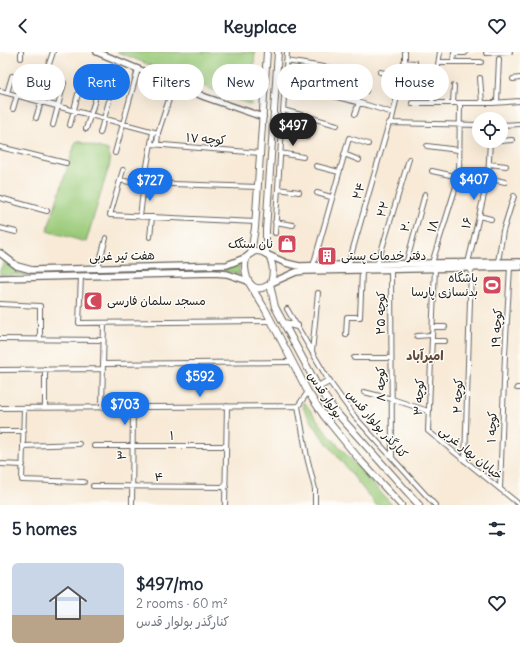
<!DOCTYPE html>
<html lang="en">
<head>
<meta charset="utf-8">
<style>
	:root { --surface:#fff; --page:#f6f6f7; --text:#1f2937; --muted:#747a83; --line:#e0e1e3; --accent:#1a73e8 }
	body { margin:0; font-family:Delius,"Playpen Sans Arabic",sans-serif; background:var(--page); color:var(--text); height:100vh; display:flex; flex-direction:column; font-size:15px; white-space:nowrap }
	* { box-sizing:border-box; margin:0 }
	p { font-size:13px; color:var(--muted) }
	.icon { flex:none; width:22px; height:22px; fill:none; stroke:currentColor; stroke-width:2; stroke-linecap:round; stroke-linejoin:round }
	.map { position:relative; height:453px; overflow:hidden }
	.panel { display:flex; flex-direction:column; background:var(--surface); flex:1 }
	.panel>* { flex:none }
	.guide { position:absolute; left:12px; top:12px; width:496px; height:36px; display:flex; gap:8px }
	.tools { position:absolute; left:472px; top:60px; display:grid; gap:8px }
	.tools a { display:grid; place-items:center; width:36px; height:36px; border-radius:50%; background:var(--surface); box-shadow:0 4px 16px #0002; font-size:20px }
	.price { position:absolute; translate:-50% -34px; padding:0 9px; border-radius:14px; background:var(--accent); color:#fff; font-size:13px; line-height:26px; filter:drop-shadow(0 1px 2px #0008) }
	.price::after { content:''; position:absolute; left:50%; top:24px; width:12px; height:9px; margin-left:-6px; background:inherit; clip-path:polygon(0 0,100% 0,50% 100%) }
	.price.on { background:#222; color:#fff }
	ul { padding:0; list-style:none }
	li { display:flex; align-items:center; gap:12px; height:100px; padding:0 12px }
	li+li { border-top:1px solid var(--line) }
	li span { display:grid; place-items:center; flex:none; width:112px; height:80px; border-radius:6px; color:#555 }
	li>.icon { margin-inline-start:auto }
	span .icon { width:48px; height:48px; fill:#fffc; stroke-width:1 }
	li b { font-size:17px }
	h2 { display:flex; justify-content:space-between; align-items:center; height:48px; padding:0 12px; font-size:17px }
	.pill { padding:0 14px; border-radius:18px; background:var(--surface); box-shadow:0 4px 16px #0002; font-size:14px; line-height:36px }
	.pill.on { background:var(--accent); color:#fff }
	header { display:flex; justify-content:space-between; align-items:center; height:52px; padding:0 12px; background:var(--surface); font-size:18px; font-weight:800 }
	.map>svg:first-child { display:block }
	.green { fill:#9aca78; stroke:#5b734a }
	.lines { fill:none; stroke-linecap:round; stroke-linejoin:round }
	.street-casing { stroke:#69645d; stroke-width:6 }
	.secondary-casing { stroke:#69645d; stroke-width:8 }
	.primary-casing { stroke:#69645d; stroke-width:8 }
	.street { stroke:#fff; stroke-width:4 }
	.secondary { stroke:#fff; stroke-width:5.5 }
	.primary { stroke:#fff; stroke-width:6 }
	.labels { text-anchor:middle; stroke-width:3; stroke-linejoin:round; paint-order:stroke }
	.street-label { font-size:12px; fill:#1c1c1c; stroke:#fdfcf7 }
	.poi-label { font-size:12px; fill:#1c1c1c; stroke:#fdfcf7; text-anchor:end }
	.neighbourhood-label { font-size:13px; font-weight:bold; fill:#634b3b; stroke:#fdfcf7 }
</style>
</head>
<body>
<header><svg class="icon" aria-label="back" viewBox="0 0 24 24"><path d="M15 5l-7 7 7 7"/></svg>Keyplace<svg class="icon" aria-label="heart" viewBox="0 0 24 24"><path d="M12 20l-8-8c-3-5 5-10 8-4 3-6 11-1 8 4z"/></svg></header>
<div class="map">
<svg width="520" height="453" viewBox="0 0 520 453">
	<rect width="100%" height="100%" fill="#fdfcf7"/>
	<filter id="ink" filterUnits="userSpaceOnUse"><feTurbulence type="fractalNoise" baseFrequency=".025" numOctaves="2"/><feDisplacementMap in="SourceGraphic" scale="8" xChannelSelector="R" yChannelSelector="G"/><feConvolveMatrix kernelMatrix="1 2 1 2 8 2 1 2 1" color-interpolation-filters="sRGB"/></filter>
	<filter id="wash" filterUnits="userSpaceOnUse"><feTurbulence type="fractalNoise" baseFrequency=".012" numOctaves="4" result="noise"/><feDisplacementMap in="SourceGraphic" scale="16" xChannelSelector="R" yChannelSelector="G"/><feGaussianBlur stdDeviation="0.9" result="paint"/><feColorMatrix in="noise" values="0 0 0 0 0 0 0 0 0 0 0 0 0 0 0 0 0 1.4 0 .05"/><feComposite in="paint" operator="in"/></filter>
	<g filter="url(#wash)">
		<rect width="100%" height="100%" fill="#f8ead7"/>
		<path class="green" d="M117,0h138l-4,53z
			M76,89l32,9 2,13 -24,79 -39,-11z
			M4,210l18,9 8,1 196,-3 13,-6v13l-4,-3 -12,-2 -223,4v-5z
			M302,351h3l23,31 64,71h-16l-54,-68 -18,-27z"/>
	</g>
	<g filter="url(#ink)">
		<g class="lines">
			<g class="street-casing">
				<path id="street" d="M486,1l24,-1
					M21,6v-6
					M286,9l44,7
					M404,10l11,1
					M439,10h42
					M453,10l1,-9h11
					M49,12l4,-12
					M380,20l21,4
					M353,21l-2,16 15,2v-6
					M480,26l2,25
					M425,27l11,1
					M513,27l7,-1
					M285,32l72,18 36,11
					M0,39l158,42
					M7,41l5,-17
					M26,46l6,-26
					M34,48l6,-27
					M357,50l1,-12
					M497,50l2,-43
					M412,51h81l27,-2
					M432,51l8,-51
					M453,51l1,-17
					M13,57l4,-14
					M283,58l54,15
					M355,62l4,-12
					M36,66l5,-16
					M391,71l14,-62v-9
					M53,73l11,-42
					M70,73l8,-31
					M501,73l19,-1
					M86,77l9,-29
					M100,81l9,-32
					M307,85l7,-19
					M501,89l11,-1
					M490,90l9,-1
					M151,92l109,9
					M157,93l1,-12 16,-49
					M427,94l31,4
					M0,95l66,16
					M115,101l23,-84
					M280,101l23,4
					M344,102l15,6
					M489,112l17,2
					M316,114l23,6
					M123,118l-13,45 145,7
					M432,119l27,6
					M488,126l17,4
					M120,128l24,5
					M144,131l114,4
					M278,137l21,3
					M317,141l14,4
					M0,146l47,13
					M479,164l12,3
					M140,165l4,-34 9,-51
					M275,170l18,3
					M0,176l16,4
					M275,181l12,-181
					M150,185l2,-20
					M498,210l5,-31 11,-35
					M432,211l27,-86 1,-74
					M468,211l20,-85 2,-37
					M406,212l19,-70
					M377,213l32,-106
					M313,214l36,-128 19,6
					M348,214l41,-143 90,2
					M98,216l8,-30
					M435,216l-7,163 92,74
					M391,217l1,189
					M81,224l-2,47 192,-2
					M0,252l40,2v33
					M287,257l42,72 26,36 80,88
					M433,275h12
					M346,283l1,-18h13l2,-46
					M417,284l15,-1
					M0,287l103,1
					M432,289h13
					M312,300l6,-59
					M354,306h37
					M103,312l189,-2
					M45,317v38
					M0,318l103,-1
					M517,336h3
					M308,340l-10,14 9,51 8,32v16
					M364,340l28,7 36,12
					M102,354l2,-83
					M0,356l298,-2
					M24,356l-1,38 56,-2
					M0,379h24
					M23,394l-1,34 62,2
					M94,394h132
					M465,409l6,-193
					M0,412l23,1
					M93,434l133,1
					M500,437l5,-134 5,-88
					M132,453l1,-99
					M225,453l2,-99"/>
			</g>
			<g class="secondary-casing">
				<path id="secondary" d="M97,0l108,45 58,20
					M0,201l17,13 15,4 195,-5 20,-8
					M268,203l18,8 13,3 133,-3 88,-1
					M0,226l214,-5 13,1 21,7
					M271,231l25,-11 9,-1 215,-4"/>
			</g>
			<g class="primary-casing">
				<path id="primary" d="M255,199c18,-1 20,18 16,32 -16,13 -25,0 -26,-16 0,-3 0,-7 2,-10 1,-2 5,-4 8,-6z
					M251,201l4,-25 12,-176
					M266,201v-23l12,-178
					M249,231l16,26 43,83 16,24 35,43 42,46
					M270,232l5,23 43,80 17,24 84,94
					M284,271l13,3
					M318,335l11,-6"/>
			</g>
			<use href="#street" class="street"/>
			<use href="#secondary" class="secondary"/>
			<use href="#primary" class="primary"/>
		</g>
	</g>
	<defs>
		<g id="shop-square" transform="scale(1)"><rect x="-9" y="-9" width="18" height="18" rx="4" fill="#d1495b" stroke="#fdfcf7"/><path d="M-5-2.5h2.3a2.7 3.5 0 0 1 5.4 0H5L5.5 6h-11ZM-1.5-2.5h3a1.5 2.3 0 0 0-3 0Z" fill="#fff"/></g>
		<g id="building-square" transform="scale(1)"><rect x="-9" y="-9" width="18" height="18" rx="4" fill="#d1495b" stroke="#fdfcf7"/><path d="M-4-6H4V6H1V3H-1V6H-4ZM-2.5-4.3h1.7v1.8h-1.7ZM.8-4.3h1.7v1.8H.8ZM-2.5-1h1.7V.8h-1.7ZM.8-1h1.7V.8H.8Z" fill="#fff"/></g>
		<g id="stadium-square" transform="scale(1)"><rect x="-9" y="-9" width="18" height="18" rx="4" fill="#d1495b" stroke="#fdfcf7"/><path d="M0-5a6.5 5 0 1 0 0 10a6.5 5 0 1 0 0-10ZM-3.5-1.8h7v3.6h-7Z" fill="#fff"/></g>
		<g id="mosque-square" transform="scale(1)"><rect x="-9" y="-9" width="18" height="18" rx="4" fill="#d1495b" stroke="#fdfcf7"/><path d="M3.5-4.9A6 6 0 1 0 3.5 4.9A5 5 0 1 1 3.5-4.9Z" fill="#fff"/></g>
	</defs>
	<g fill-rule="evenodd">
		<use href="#shop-square" x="287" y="192"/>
		<use href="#building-square" x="327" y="204"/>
		<use href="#stadium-square" x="492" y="233"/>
		<use href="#mosque-square" x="93" y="249"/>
	</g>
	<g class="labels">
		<g class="street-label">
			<text transform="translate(206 87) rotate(4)" y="4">کوچه ۱۷</text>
			<text transform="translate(359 139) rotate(-73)" y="4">۲۴</text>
			<text transform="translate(383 157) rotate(-73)" y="4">۲۲</text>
			<text transform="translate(467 171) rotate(-77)" y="4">۱۶</text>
			<text transform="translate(406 174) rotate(-75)" y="4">۲۰</text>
			<text transform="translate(433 174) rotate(-73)" y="4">۱۸</text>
			<text transform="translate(122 204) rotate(-1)" y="4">هفت تیر غربی</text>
			<text transform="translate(381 261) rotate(-90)" y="4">کوچه ۲۵</text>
			<text transform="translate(497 276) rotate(-87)" y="4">کوچه ۱۹</text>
			<text transform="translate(381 332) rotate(-91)" y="4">کوچه ۸</text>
			<text transform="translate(325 343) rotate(57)" y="4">بولوار قدس</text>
			<text transform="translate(458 344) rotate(-88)" y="4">کوچه ۲</text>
			<text transform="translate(419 345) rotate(-87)" y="4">کوچه ۳</text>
			<text transform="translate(377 372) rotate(49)" y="4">کنارگذر بولوار قدس</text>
			<text transform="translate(492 375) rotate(-88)" y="4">کوچه ۱</text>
			<text x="172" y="388">۱</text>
			<text transform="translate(471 401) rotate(39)" y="4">خیابان بهار غربی</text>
			<text transform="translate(122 403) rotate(-89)" y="4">۳</text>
			<text x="159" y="429">۴</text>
		</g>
		<g class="poi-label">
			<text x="273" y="196">نان سنگک</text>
			<text x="341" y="208" text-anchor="start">دفتر خدمات پستی</text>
			<text x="478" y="230">باشگاه<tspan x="478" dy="14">بدنسازی پارسا</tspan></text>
			<text x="107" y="253" text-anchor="start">مسجد سلمان فارسی</text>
		</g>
		<g class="neighbourhood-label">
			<text x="425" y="308">امیرآباد</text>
		</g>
	</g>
</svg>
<div class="tools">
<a><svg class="icon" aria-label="locate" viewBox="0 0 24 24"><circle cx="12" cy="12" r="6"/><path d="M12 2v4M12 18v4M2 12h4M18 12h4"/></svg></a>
</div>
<b class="price on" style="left:293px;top:95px">$497</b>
<b class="price" style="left:474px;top:149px">$407</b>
<b class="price" style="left:150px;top:150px">$727</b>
<b class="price" style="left:200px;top:346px">$592</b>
<b class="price" style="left:125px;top:374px">$703</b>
<div class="guide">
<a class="pill">Buy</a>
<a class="pill on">Rent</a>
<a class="pill">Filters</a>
<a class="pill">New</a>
<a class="pill">Apartment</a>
<a class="pill">House</a>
</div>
</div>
<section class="panel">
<h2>5 homes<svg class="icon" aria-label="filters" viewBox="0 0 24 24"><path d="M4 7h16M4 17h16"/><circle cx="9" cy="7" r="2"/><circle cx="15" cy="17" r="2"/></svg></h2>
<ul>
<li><span style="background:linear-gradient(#c9d6e8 65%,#b9a48a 0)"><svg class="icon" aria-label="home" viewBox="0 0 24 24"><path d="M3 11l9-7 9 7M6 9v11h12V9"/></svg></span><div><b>$497/mo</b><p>2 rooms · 60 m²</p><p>کنارگذر بولوار قدس</p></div><svg class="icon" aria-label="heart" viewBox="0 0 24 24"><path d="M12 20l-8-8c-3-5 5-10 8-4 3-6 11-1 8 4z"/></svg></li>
</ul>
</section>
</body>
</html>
